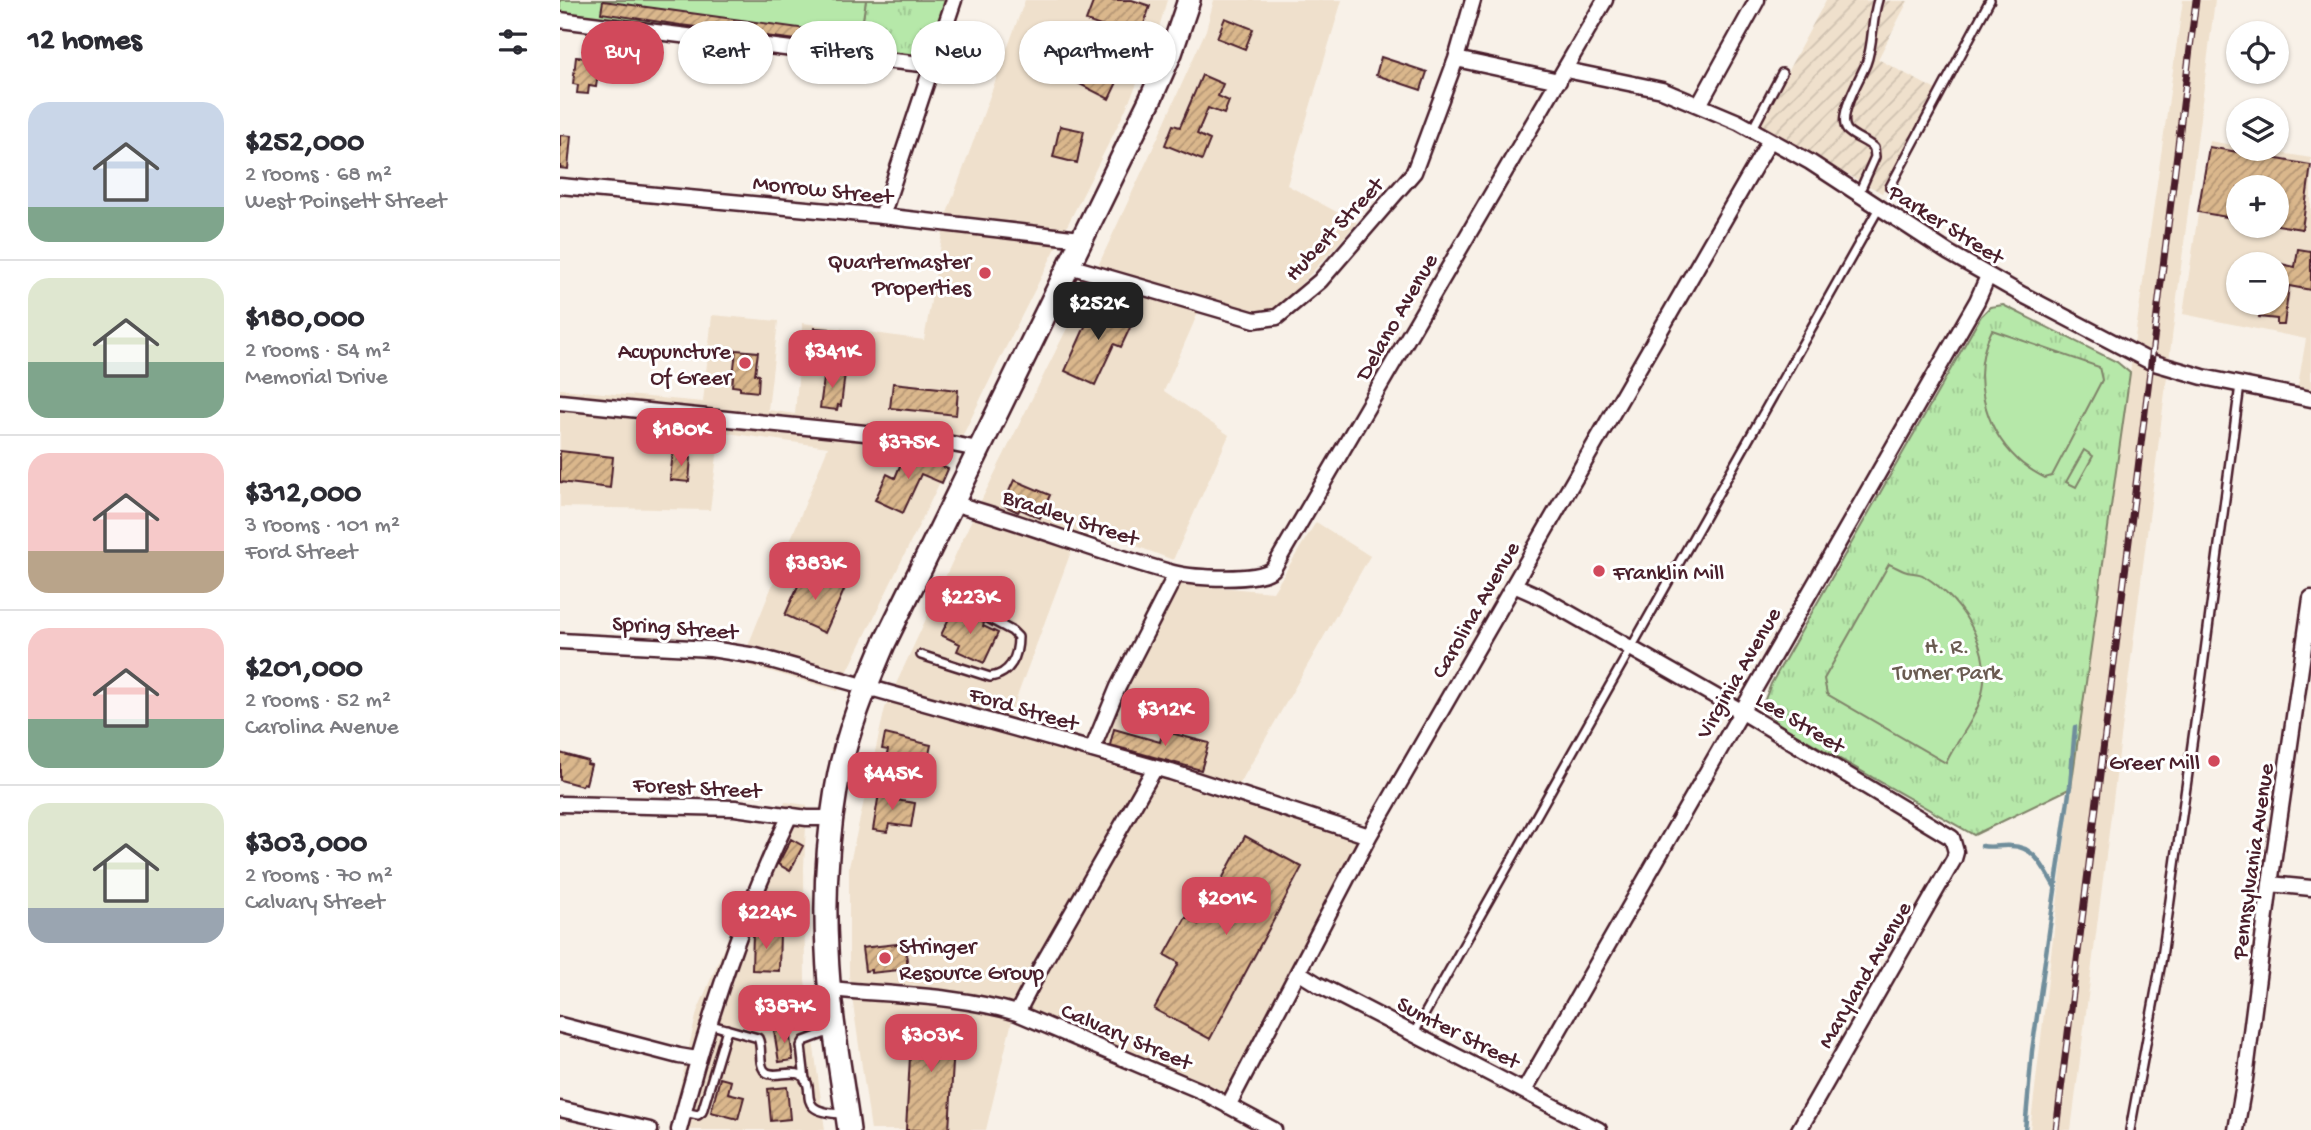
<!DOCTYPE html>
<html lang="en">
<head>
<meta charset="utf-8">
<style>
	:root { --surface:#fff; --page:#f2f2f3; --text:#2b2b33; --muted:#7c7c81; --line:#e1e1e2; --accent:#d1495b }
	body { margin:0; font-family:"Gochi Hand",sans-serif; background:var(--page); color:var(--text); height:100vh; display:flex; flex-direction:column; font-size:26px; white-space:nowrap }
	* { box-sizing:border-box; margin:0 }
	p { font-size:23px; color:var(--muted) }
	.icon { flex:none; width:38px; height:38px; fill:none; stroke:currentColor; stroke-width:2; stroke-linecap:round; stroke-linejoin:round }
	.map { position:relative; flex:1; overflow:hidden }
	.sheet { display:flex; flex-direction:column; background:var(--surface); width:560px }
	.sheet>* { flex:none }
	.banner { position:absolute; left:21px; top:21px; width:665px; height:63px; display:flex; gap:14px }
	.controls { position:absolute; left:1666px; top:21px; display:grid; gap:14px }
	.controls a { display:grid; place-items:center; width:63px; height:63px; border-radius:50%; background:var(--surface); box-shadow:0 2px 5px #0004; font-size:35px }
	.price { position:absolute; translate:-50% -60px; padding:0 16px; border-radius:14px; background:var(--accent); color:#fff; font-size:23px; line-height:46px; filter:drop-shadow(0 2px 4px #0008) }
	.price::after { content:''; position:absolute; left:50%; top:42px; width:21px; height:16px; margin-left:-10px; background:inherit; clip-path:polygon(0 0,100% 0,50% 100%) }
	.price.current { background:#222; color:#fff }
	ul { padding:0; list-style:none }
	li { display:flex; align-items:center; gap:21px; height:175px; padding:0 28px }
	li+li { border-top:2px solid var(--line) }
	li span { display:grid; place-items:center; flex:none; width:196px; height:140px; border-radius:21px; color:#555 }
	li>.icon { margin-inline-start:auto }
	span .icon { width:84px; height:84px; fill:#fffc; stroke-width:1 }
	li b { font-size:30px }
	h2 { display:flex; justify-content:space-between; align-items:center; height:84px; padding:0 28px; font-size:30px }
	.chip { padding:0 24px; border-radius:32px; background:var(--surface); box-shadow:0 2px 5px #0004; font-size:24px; line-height:63px }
	.chip.current { background:var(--accent); color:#fff }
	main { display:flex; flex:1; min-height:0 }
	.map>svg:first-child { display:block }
	.built { fill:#efe0cc; fill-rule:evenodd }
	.industrial { fill:url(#industrial-furrows) }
	.grass { fill:url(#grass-tufts); stroke:#80846a; stroke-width:2 }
	.pitch { fill:#b6e8a9; stroke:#80846a; stroke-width:2 }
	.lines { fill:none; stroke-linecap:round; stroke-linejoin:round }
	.stream { stroke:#708e9c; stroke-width:4.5 }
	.building { fill:url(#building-hatch); stroke:#4a1f2b; stroke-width:2 }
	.lane-casing { stroke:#4a1f2b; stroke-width:12 }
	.street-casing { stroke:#4a1f2b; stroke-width:19 }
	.secondary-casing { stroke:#4a1f2b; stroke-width:26 }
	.lane { stroke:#fff; stroke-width:7 }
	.street { stroke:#fff; stroke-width:14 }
	.secondary { stroke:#fff; stroke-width:21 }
	.rail-casing { stroke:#4a1f2b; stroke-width:7 }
	.rail { stroke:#fff; stroke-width:4.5; stroke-dasharray:13; stroke-linecap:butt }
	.poi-dot { fill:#d1495b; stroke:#fff; stroke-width:2.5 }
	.labels { text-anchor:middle; stroke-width:6; stroke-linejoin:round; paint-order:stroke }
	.street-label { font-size:23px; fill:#4a1f2b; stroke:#fff }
	.poi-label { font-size:23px; fill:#4a1f2b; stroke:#fff; text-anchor:end }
	.park-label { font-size:23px; fill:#6a5b51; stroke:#fff }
</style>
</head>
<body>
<main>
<section class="sheet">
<h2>12 homes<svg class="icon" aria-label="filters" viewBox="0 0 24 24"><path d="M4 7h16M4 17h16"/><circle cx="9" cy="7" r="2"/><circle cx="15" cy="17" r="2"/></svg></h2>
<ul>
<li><span style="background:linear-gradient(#c9d6e8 75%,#7fa58c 0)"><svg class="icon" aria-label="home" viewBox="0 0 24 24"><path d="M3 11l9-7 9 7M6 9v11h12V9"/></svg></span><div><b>$252,000</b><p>2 rooms · 68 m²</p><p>West Poinsett Street</p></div></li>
<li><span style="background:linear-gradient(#dfe7d0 60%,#7fa58c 0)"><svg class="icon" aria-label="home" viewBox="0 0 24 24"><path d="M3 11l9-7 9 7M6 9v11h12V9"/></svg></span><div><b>$180,000</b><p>2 rooms · 54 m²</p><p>Memorial Drive</p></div></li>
<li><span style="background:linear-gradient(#f6c9c9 70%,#b9a48a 0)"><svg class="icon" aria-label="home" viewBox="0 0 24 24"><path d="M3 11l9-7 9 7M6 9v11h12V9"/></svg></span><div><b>$312,000</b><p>3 rooms · 101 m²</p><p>Ford Street</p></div></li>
<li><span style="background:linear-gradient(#f6c9c9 65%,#7fa58c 0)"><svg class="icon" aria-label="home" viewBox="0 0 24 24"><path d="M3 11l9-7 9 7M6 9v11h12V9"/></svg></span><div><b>$201,000</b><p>2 rooms · 52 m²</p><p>Carolina Avenue</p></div></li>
<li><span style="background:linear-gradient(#dfe7d0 75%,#9aa5b1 0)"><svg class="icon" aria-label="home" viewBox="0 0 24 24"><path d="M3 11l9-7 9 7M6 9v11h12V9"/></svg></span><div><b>$303,000</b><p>2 rooms · 70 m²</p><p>Calvary Street</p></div></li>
</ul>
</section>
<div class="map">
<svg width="1751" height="1130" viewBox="0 0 1751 1130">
	<defs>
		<pattern id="industrial-furrows" width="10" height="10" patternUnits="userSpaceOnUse" patternTransform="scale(1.75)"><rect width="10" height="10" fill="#efe0cc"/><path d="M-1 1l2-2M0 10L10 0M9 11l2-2" fill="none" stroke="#cec0af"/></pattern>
		<pattern id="grass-tufts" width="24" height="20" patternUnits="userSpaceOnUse" patternTransform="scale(1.75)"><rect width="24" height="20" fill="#b6e8a9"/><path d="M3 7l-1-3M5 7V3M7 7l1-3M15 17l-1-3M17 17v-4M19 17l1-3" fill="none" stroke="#9ec792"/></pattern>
		<pattern id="building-hatch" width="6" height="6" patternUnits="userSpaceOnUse" patternTransform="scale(1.75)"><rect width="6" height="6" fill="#dab78c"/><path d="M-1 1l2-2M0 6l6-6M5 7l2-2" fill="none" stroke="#b39473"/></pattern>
	</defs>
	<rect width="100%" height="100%" fill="#f8f1e8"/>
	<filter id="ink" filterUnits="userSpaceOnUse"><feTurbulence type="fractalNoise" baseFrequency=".0143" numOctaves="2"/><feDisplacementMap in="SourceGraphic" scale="14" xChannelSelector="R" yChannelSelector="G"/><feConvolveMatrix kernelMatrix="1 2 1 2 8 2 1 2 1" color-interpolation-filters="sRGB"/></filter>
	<g filter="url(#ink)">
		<path class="built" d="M465,0h142l-14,48 -30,67 -120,238 -165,338 -97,-28 87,-216 -108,-15 -10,78 -150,-3v-118l143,13 9,-87 66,6 -10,89 27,4 8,-91 121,17 22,-124z
			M654,0h128l-55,185 70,38 -52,57 -30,29 -28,4 -43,-14 -40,92 65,44 -56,125 -92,-35 -72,193 76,23 75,-159 113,10 43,-70 54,34 -131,229 128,43 -142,268 -209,-92 -30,126h-115l-22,-154v-109l36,-159 86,-187 127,-255 61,-131 47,-105z
			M1623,0h32l-144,1130h-41l41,-342z
			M1649,141l29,5v3h18l55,9v236l-14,-3 9,-52 -123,-25zM1678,187h39v39h-39zM1678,264h39v39h-39z
			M225,802l22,3 -3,62 1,113 20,150h-155l27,-118z"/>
		<path class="industrial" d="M1266,0l82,1 -30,58 58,31 -54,103 -124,-67z"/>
		<path class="grass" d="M306,0h80l-18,59 -70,-8z
			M1443,305l114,57 13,11 -59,415 -97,47 -194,-110 -18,-18 9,-23 210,-368 9,-9z"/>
		<path class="pitch" d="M0,0h306l-8,51 -298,-38z
			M1432,330l107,37 3,13 -50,96 -7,2c-9,-5 -20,-11 -27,-18 -35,-33 -48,-87 -26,-130z
			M1524,450l9,6 -17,31 -10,-5z
			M1329,564c5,2 10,5 15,7 7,3 14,1 20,5 42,26 74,81 54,130 -8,21 -23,37 -32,57l-119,-69 -3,-15z"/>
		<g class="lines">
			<path class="stream" d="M1422,846c11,2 19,-1 29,0 24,0 33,23 44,41
				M1465,1130l7,-79 38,-265 5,-59"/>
		</g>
		<path class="building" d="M534,0h38l18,6 -11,33 -53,-18z
			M43,1l211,29 -2,12 -132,-17 -79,-12z
			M665,18l28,11 -8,20 -28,-11z
			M517,51l44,23 -12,25 -45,-23z
			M16,57l24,2 -4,28 -7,-1 -1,8 -11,-1 1,-8 -5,-1z
			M821,57l46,15 -6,18 -45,-15z
			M642,75l21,9 -5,12 11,5 -5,13 -16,-6 -11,26 13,6 -8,20 -37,-15 8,-20 7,2z
			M500,126l24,5 -7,32 -24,-6z
			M0,135l11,1 -3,33 -8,-1z
			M1649,147l102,18 -9,64 -25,-4v-38h-39v32l-40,-7z
			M1738,249l13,2v39l-22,-4 -5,39h-7v-6l-18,-2 2,-14h16v-40l18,4z
			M536,302l38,17 -13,28 -7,-3 -19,41 -30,-14z
			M255,328l14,1 -2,15 -13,-2z
			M176,350l22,2 -3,22 4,1 -1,17 -18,-2v-3l-8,-1z
			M265,371l20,2 -4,33 -3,-1 -1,5 -17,-2z
			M333,383l65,7 -2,25 -66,-7z
			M0,451l53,6 -3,31 -50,-6z
			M346,451l42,18 -6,14 -21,-9 -18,39 -28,-13 12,-26 8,4z
			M113,452l12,2 -1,2 7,1 -2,25 -19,-2z
			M454,480l36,15 -10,23 -20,-9 -2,3 -15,-7z
			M245,570l40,18 -20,45 -40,-18z
			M393,610l17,8 1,-2 13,7 -1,3 15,7 -14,30 -27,-12 3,-7 -19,-9z
			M554,729l46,13 3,-11 46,12 -8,27 -91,-25z
			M325,734l46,11 -5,23 -40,-10 2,-8 -6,-1z
			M0,753l28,8 -1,3 4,1 -5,19 -3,-1 -1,3 -22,-6z
			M320,787l11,2 -2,10 26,4 -4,24 -22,-3 -2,8 -14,-2z
			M685,836l57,31 -92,172 -56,-30 25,-46 -14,-8 21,-38 12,7z
			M231,839l12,7 -13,25 -12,-7z
			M193,932h27l-1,39 -27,-1z
			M345,943l3,26 -37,4v-3l-6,1 -3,-23z
			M352,1020l51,3 -2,23h-7l-5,84h-43z
			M229,1029l4,31 -14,2 -5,-31z
			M160,1078l11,3 -3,12 16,4 -6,22 -27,-7z
			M227,1087l3,32 -19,2 -3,-32z"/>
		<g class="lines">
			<g class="lane-casing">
				<path id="lane" d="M1192,130l30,-57
					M1330,187l100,-187
					M1299,193l16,-36 -1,-9c-7,-7 -21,-11 -27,-18 -10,-15 13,-51 19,-66 8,-21 5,-42 12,-64
					M361,655l69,22c21,-3 28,-21 28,-40l-6,-6 -56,-30 -6,-6
					M148,1024l50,14c5,10 0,24 6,32 7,10 26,-1 37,5 19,14 -11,37 42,39
					M854,1033l465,-825
					M245,1080l-4,-34 3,-5 27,-10
					M124,1112l14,3 4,-3 25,-83
					M1570,1130l32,-173 40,-283 38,-289"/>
			</g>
			<g class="street-casing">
				<path id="street" d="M0,20l304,38 68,7
					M896,59l103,22
					M1006,70l96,20 76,32 72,40 139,91 74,42 128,67 52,15 108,22
					M1139,105l58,-105
					M0,186l322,30 199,23
					M322,216l72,-216
					M509,266l186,54 22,-3 43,-36 94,-109 42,-113 17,-59
					M0,402l305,31 77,9 36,7
					M392,503c74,20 147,50 221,70 20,5 85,9 100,-4l332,-569
					M954,585l27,12 200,114 211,127 4,14 -2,7 -155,271
					M0,641l151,8 45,7 415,116 198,64
					M532,750l26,-63 58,-113
					M0,804l175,4 72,10h25
					M1710,884l41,4
					M738,972l21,13 280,145
					M270,989c62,6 128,6 187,24l184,78 73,39
					M457,1013l24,-46 114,-199
					M0,1025l119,31 18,3
					M964,1091l453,-790 11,-25
					M668,1106l141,-270 401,-696
					M0,1109l90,21
					M119,1130c28,-108 62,-214 111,-315
					M1676,1130l9,-51 25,-195 41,-286"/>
			</g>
			<g class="secondary-casing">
				<path id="secondary" d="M289,1130c-8,-59 -20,-120 -22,-180 -3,-54 0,-107 9,-160 8,-51 28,-99 48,-146l267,-546 20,-45 18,-53"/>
			</g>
			<use href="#lane" class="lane"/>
			<use href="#street" class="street"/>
			<use href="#secondary" class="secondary"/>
			<g class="rail-casing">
				<path id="rail" d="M1496,1130l140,-1130"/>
			</g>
			<use href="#rail" class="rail"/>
		</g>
	</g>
	<g class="poi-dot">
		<circle cx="425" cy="273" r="7"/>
		<circle cx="185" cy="363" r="7"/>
		<circle cx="1039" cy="571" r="7"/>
		<circle cx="1654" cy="761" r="7"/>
		<circle cx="325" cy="958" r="7"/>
	</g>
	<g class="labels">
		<g class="street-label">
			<text transform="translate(263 188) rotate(6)" y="8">Morrow Street</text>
			<text transform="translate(1387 223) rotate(32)" y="8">Parker Street</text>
			<text transform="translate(773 228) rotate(-47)" y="8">Hubert Street</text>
			<text transform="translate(835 316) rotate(-60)" y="8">Delano Avenue</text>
			<text transform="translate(511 516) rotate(18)" y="8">Bradley Street</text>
			<text transform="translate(914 609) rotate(-60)" y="8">Carolina Avenue</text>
			<text transform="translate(115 626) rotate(4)" y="8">Spring Street</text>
			<text transform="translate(1177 672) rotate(-60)" y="8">Virginia Avenue</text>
			<text transform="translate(464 707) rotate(16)" y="8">Ford Street</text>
			<text transform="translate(1241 721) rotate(31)" y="8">Lee Street</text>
			<text transform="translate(137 786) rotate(3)" y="8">Forest Street</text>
			<text transform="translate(1691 861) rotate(-82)" y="8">Pennsylvania Avenue</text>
			<text transform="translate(1303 974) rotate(-60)" y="8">Maryland Avenue</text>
			<text transform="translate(899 1031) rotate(27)" y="8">Sumter Street</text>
			<text transform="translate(567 1035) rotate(23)" y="8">Calvary Street</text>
		</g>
		<g class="poi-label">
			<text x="411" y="268">Quartermaster<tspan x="411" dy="26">Properties</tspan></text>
			<text x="171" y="358">Acupuncture<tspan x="171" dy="26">Of Greer</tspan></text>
			<text x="1053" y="579" text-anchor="start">Franklin Mill</text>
			<text x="1640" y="769">Greer Mill</text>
			<text x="339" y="953" text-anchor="start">Stringer<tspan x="339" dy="26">Resource Group</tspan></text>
		</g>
		<g class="park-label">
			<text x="1387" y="653">H. R.<tspan x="1387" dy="26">Turner Park</tspan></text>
		</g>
	</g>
</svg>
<div class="controls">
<a><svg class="icon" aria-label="locate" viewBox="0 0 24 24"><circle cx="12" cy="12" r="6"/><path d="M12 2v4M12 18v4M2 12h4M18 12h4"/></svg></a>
<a><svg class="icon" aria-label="layers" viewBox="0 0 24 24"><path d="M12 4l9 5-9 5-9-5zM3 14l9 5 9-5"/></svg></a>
<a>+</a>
<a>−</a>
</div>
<b class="price current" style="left:538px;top:342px">$252K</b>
<b class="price" style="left:272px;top:390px">$341K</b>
<b class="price" style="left:121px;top:468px">$180K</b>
<b class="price" style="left:348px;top:481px">$375K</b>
<b class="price" style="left:255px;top:602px">$383K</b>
<b class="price" style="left:410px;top:636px">$223K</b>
<b class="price" style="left:605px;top:748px">$312K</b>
<b class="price" style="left:332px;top:812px">$445K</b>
<b class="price" style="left:666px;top:937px">$201K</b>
<b class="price" style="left:206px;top:951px">$224K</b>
<b class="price" style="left:224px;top:1045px">$387K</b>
<b class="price" style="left:371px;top:1074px">$303K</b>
<div class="banner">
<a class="chip current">Buy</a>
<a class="chip">Rent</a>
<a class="chip">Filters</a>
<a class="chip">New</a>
<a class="chip">Apartment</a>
</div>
</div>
</main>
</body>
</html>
